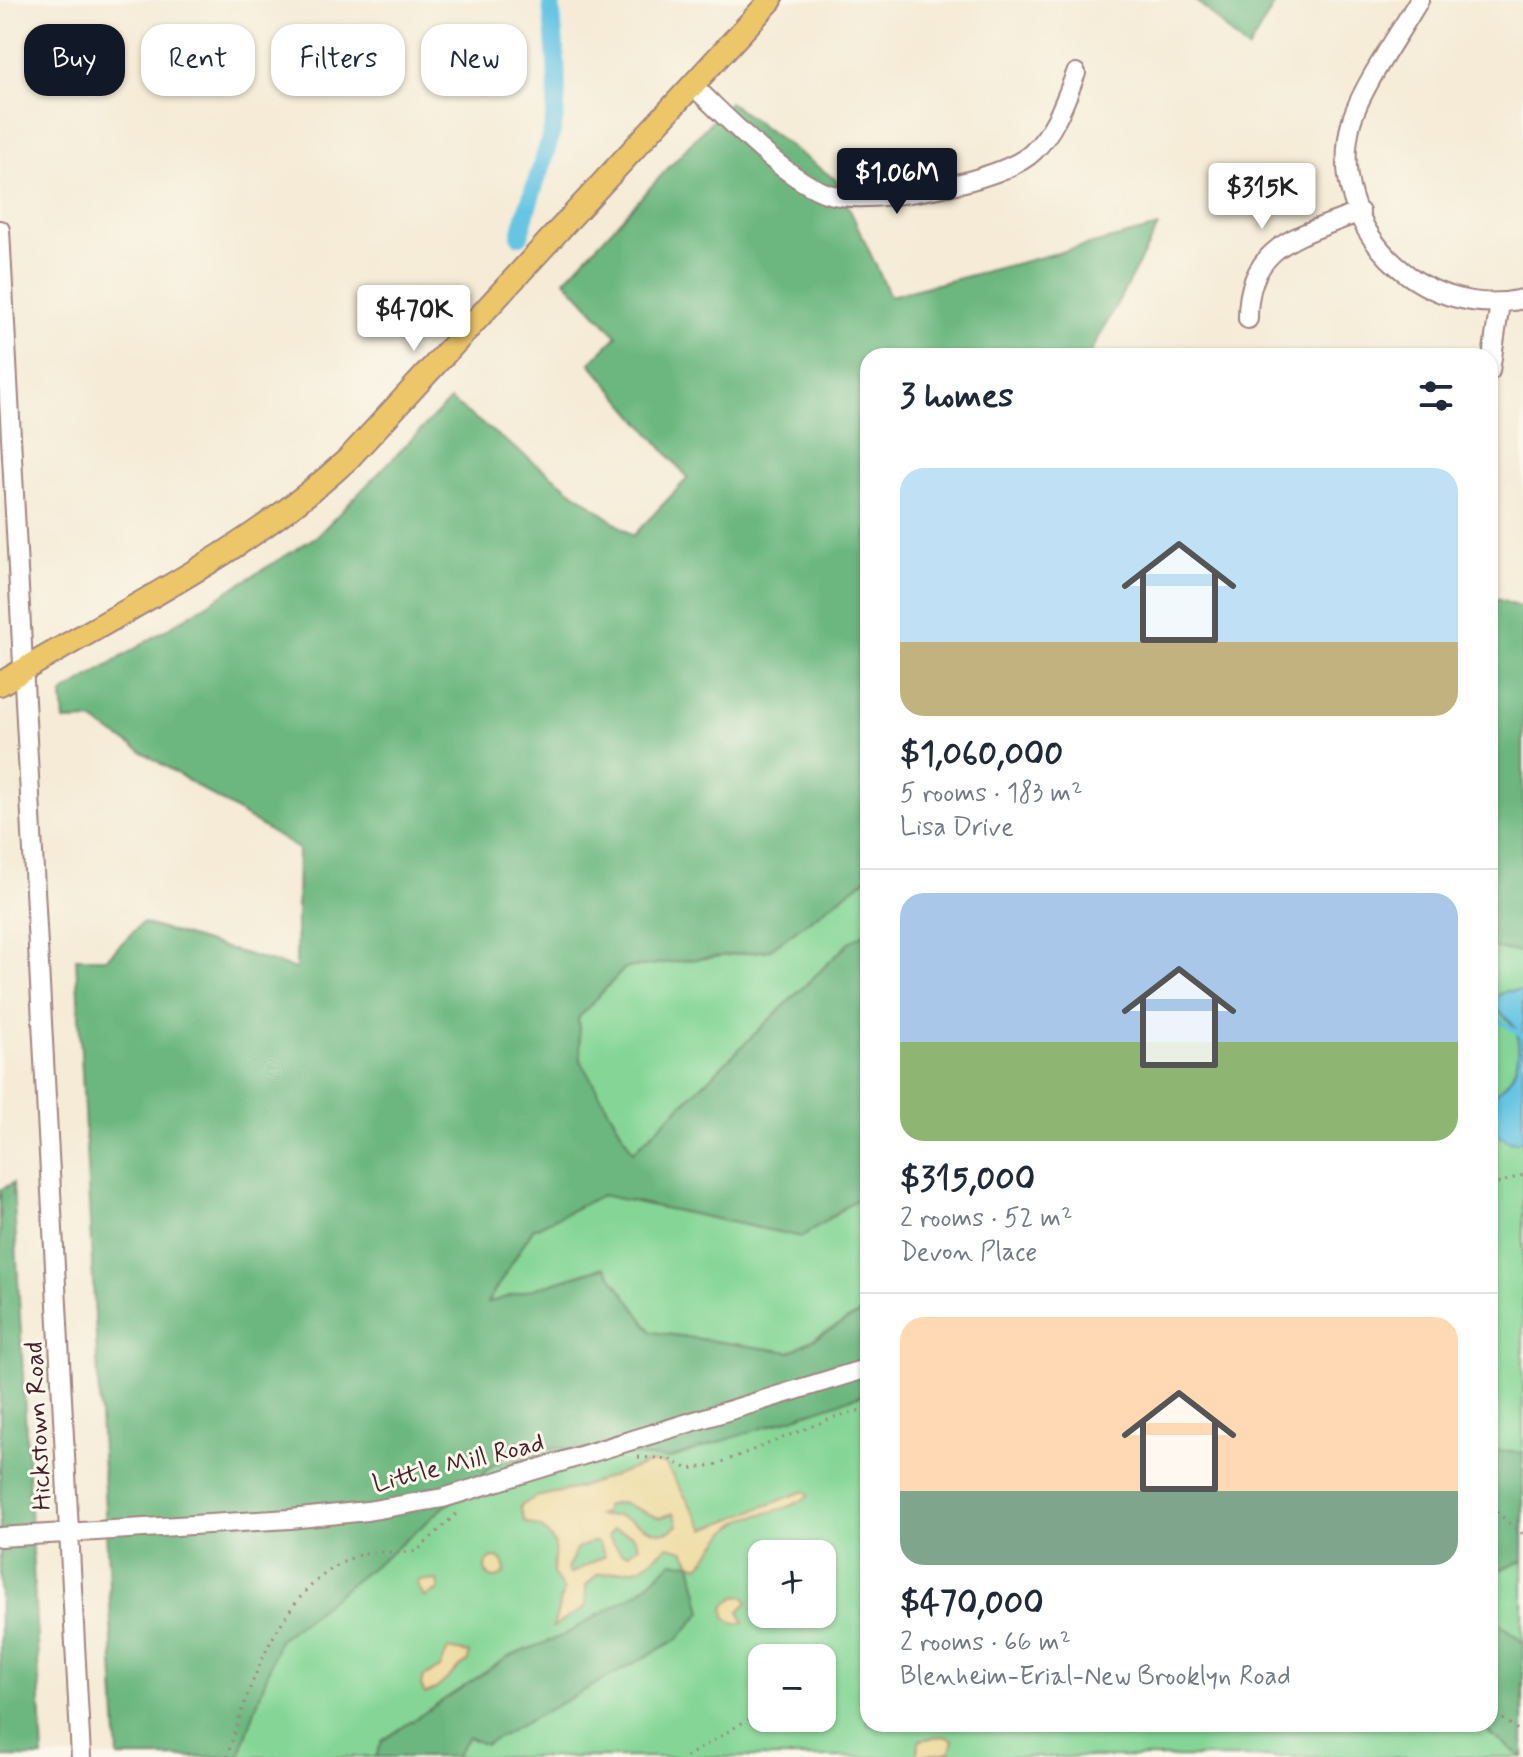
<!DOCTYPE html>
<html lang="en">
<head>
<meta charset="utf-8">
<style>
	:root { --surface:#fff; --page:#f2f2f3; --text:#1f2937; --muted:#747a83; --line:#e0e1e3; --accent:#111827 }
	body { margin:0; font-family:Mynerve,sans-serif; background:var(--page); color:var(--text); height:100vh; display:flex; flex-direction:column; font-size:30px; white-space:nowrap }
	* { box-sizing:border-box; margin:0 }
	p { font-size:26px; color:var(--muted) }
	.icon { flex:none; width:44px; height:44px; fill:none; stroke:currentColor; stroke-width:2; stroke-linecap:round; stroke-linejoin:round }
	.map { position:relative; flex:1; overflow:hidden }
	.panel { position:absolute; left:860px; top:348px; width:638px; height:1384px; display:flex; flex-direction:column; background:var(--surface); border-radius:24px; box-shadow:0 2px 6px #0004 }
	.panel>* { flex:none }
	.top-card { position:absolute; left:24px; top:24px; width:716px; height:72px; display:flex; gap:16px }
	.buttons { position:absolute; left:748px; top:1540px; display:grid; gap:16px }
	.buttons a { display:grid; place-items:center; width:88px; height:88px; border-radius:16px; background:var(--surface); box-shadow:0 2px 6px #0004; font-size:40px }
	.price { position:absolute; translate:-50% -68px; padding:0 18px; border-radius:8px; background:#fff; color:#222; font-size:26px; line-height:52px; filter:drop-shadow(0 2px 4px #0008) }
	.price::after { content:''; position:absolute; left:50%; top:48px; width:24px; height:18px; margin-left:-12px; background:inherit; clip-path:polygon(0 0,100% 0,50% 100%) }
	.price.on { background:var(--accent); color:#fff }
	ul { padding:0; list-style:none }
	li { display:grid; align-content:center; gap:16px; height:424px; padding:0 40px }
	li+li { border-top:2px solid var(--line) }
	li span { display:grid; place-items:center; height:248px; border-radius:24px; color:#555 }
	li>.icon { margin-inline-start:auto }
	span .icon { width:144px; height:144px; fill:#fffc; stroke-width:1 }
	li b { font-size:34px }
	h2 { display:flex; justify-content:space-between; align-items:center; height:96px; padding:0 40px; font-size:34px }
	.tag { padding:0 28px; border-radius:24px; background:var(--surface); box-shadow:0 2px 6px #0004; font-size:28px; line-height:72px }
	.tag.on { background:var(--accent); color:#fff }
	.map>svg:first-child { display:block }
	.green { fill:#85d696; stroke:#687a60; stroke-width:2; fill-rule:evenodd }
	.forest { fill:#6cb77f; stroke:#5b6b55; stroke-width:2 }
	.sand { fill:#eeda9e; stroke:#9c7c64; stroke-width:2; fill-rule:evenodd }
	.water { fill:#65c5e3; stroke:#587287; stroke-width:2 }
	.lines { fill:none; stroke-linecap:round; stroke-linejoin:round }
	.stream { stroke:#65c5e3; stroke-width:5 }
	.canal { stroke:#65c5e3; stroke-width:18 }
	.minor-casing { stroke:#a08580; stroke-width:22 }
	.major-casing { stroke:#a08580; stroke-width:26 }
	.path { stroke:#a08580; stroke-width:3; stroke-dasharray:2 6; stroke-linecap:butt }
	.minor { stroke:#fff; stroke-width:18 }
	.major { stroke:#ecc669; stroke-width:22 }
	.labels { text-anchor:middle; stroke-width:6; stroke-linejoin:round; paint-order:stroke }
	.street-label { font-size:26px; fill:#4a1f2b; stroke:#fbf7ec }
</style>
</head>
<body>
<div class="map">
<svg width="1523" height="1757" viewBox="0 0 1523 1757">
	<rect width="100%" height="100%" fill="#fbf7ec"/>
	<filter id="ink" filterUnits="userSpaceOnUse"><feTurbulence type="fractalNoise" baseFrequency=".0125" numOctaves="2"/><feDisplacementMap in="SourceGraphic" scale="16" xChannelSelector="R" yChannelSelector="G"/><feConvolveMatrix kernelMatrix="1 2 1 2 8 2 1 2 1" color-interpolation-filters="sRGB"/></filter>
	<filter id="wash" filterUnits="userSpaceOnUse"><feTurbulence type="fractalNoise" baseFrequency=".006" numOctaves="4" result="noise"/><feDisplacementMap in="SourceGraphic" scale="32" xChannelSelector="R" yChannelSelector="G"/><feGaussianBlur stdDeviation="1.8" result="paint"/><feColorMatrix in="noise" values="0 0 0 0 0 0 0 0 0 0 0 0 0 0 0 0 0 1.4 0 .05"/><feComposite in="paint" operator="in"/></filter>
	<g filter="url(#wash)">
		<rect width="100%" height="100%" fill="#f5ebd6"/>
		<path class="green" d="M868,877v54l-18,11 -217,210 -52,-90 -3,-44 47,-50 144,-18z
			M1490,947l33,6v804h-1346l17,-83 299,-209 375,-101v360h622zM762,1554h60v60h-60zM762,1658h60v60h-60z
			M868,1191v118l-78,43 -138,-20 -48,-65 -118,37 47,-75 69,-34 200,42z"/>
		<path class="forest" d="M1196,0h81l-29,50z
			M729,102l107,78 54,116 268,-69 -69,129h-221v521l-99,73 -144,18 -47,50 3,44 52,90 217,-210 18,-11v260l-66,46 -200,-42 -69,34 -46,74 118,-36 47,65 138,20 78,-43v89l-7,-3 -192,64 -151,-15 -123,105 -116,91 -40,117h-121l-42,-799h31l35,-35 154,46 2,-120 -207,-129 -27,1 -2,-27 255,-158 133,-136 183,136 55,-58 -98,-115 27,-27 -52,-56z
			M1490,597l33,11v345l-33,-6z
			M13,1183l30,574h-43v-567z
			M1490,1450l33,3v108l-30,12 -3,24z
			M672,1562l19,1 11,49 -24,27 -193,106 -17,-8 -13,20h-79l6,-16 126,-84 54,-21 78,-45z
			M1490,1616l33,26v115l-32,-22 -8,-11h7z"/>
		<path class="sand" d="M649,1463l16,1 40,65 94,-36 6,-2 4,4c-19,16 -45,17 -66,25 -20,9 -29,31 -44,46l-8,-3 -7,-13 -16,-4 -27,22 -43,6 -12,12v21l-33,20 11,-37 -11,-16 2,-30 -13,-16 -17,-6 -5,-16 16,-9 42,-9zM621,1502l38,16 15,-5 4,12c-18,20 -41,-7 -61,-9 -8,-1 -11,2 -19,-1l7,-3v-6zM613,1529l20,6 6,11 -11,8 -7,-2 -13,-15zM591,1542h7l7,14 -35,18 -3,-5 10,-20z
			M485 1568a10 10 0 1 1 20 0a10 10 0 1 1-20 0Z
			M420,1580l17,1 2,9 -15,8 -7,-14z
			M744,1596l4,6 -9,9 5,11 -9,2 -10,-7 -1,-11 11,-9z
			M448,1649l21,4 -1,9c-17,8 -26,28 -43,32l-4,-8 2,-9 17,-9z
			M944,1736l9,4 -3,12 -34,5 4,-17z"/>
		<path class="water" d="M1506,991h17v149c-15,5 -24,-4 -33,-15v-29c25,-13 33,-39 26,-67 -6,-9 -15,-15 -22,-24l2,-8z"/>
		<g class="lines">
			<path class="stream" d="M1490,1014l33,22"/>
			<path class="canal" d="M520,236c9,-44 33,-89 36,-131 3,-35 -3,-70 -5,-105"/>
		</g>
	</g>
	<g filter="url(#ink)">
		<g class="lines">
			<g class="minor-casing">
				<path id="minor" d="M1419,0c-19,33 -59,89 -68,123 -26,103 69,199 172,176
					M692,85c34,31 94,96 137,109 41,12 174,-12 204,-42 22,-21 32,-51 43,-79
					M0,230l81,1527
					M1248,319c-1,-76 53,-83 112,-107
					M1490,371l10,-68
					M0,1537l290,-18 77,-8 76,-13 425,-130"/>
			</g>
			<g class="major-casing">
				<path id="major" d="M0,684c118,-72 246,-130 348,-225l423,-459"/>
			</g>
			<path class="path" d="M1490,1186l33,-11
				M638,1457l31,2 19,10 27,-4 120,-48 33,-9
				M1490,1507l33,27
				M1490,1709l33,25
				M227,1757c23,-73 53,-175 135,-203 15,-5 38,1 55,-3l39,-37
				M686,1757l76,-46"/>
			<use href="#minor" class="minor"/>
			<use href="#major" class="major"/>
		</g>
	</g>
	<g class="labels">
		<g class="street-label">
			<text transform="translate(37 1426) rotate(-93)" y="9">Hickstown Road</text>
			<text transform="translate(458 1462) rotate(-14)" y="9">Little Mill Road</text>
		</g>
	</g>
</svg>
<div class="buttons">
<a>+</a>
<a>−</a>
</div>
<b class="price on" style="left:897px;top:216px">$1.06M</b>
<b class="price" style="left:1262px;top:231px">$315K</b>
<b class="price" style="left:414px;top:353px">$470K</b>
<div class="top-card">
<a class="tag on">Buy</a>
<a class="tag">Rent</a>
<a class="tag">Filters</a>
<a class="tag">New</a>
</div>
<section class="panel">
<h2>3 homes<svg class="icon" aria-label="filters" viewBox="0 0 24 24"><path d="M4 7h16M4 17h16"/><circle cx="9" cy="7" r="2"/><circle cx="15" cy="17" r="2"/></svg></h2>
<ul>
<li><span style="background:linear-gradient(#bfe0f5 70%,#c2b280 0)"><svg class="icon" aria-label="home" viewBox="0 0 24 24"><path d="M3 11l9-7 9 7M6 9v11h12V9"/></svg></span><div><b>$1,060,000</b><p>5 rooms · 183 m²</p><p>Lisa Drive</p></div></li>
<li><span style="background:linear-gradient(#a9c7e8 60%,#8fb573 0)"><svg class="icon" aria-label="home" viewBox="0 0 24 24"><path d="M3 11l9-7 9 7M6 9v11h12V9"/></svg></span><div><b>$315,000</b><p>2 rooms · 52 m²</p><p>Devon Place</p></div></li>
<li><span style="background:linear-gradient(#ffd9b3 70%,#7fa58c 0)"><svg class="icon" aria-label="home" viewBox="0 0 24 24"><path d="M3 11l9-7 9 7M6 9v11h12V9"/></svg></span><div><b>$470,000</b><p>2 rooms · 66 m²</p><p>Blenheim-Erial-New Brooklyn Road</p></div></li>
</ul>
</section>
</div>
</body>
</html>
